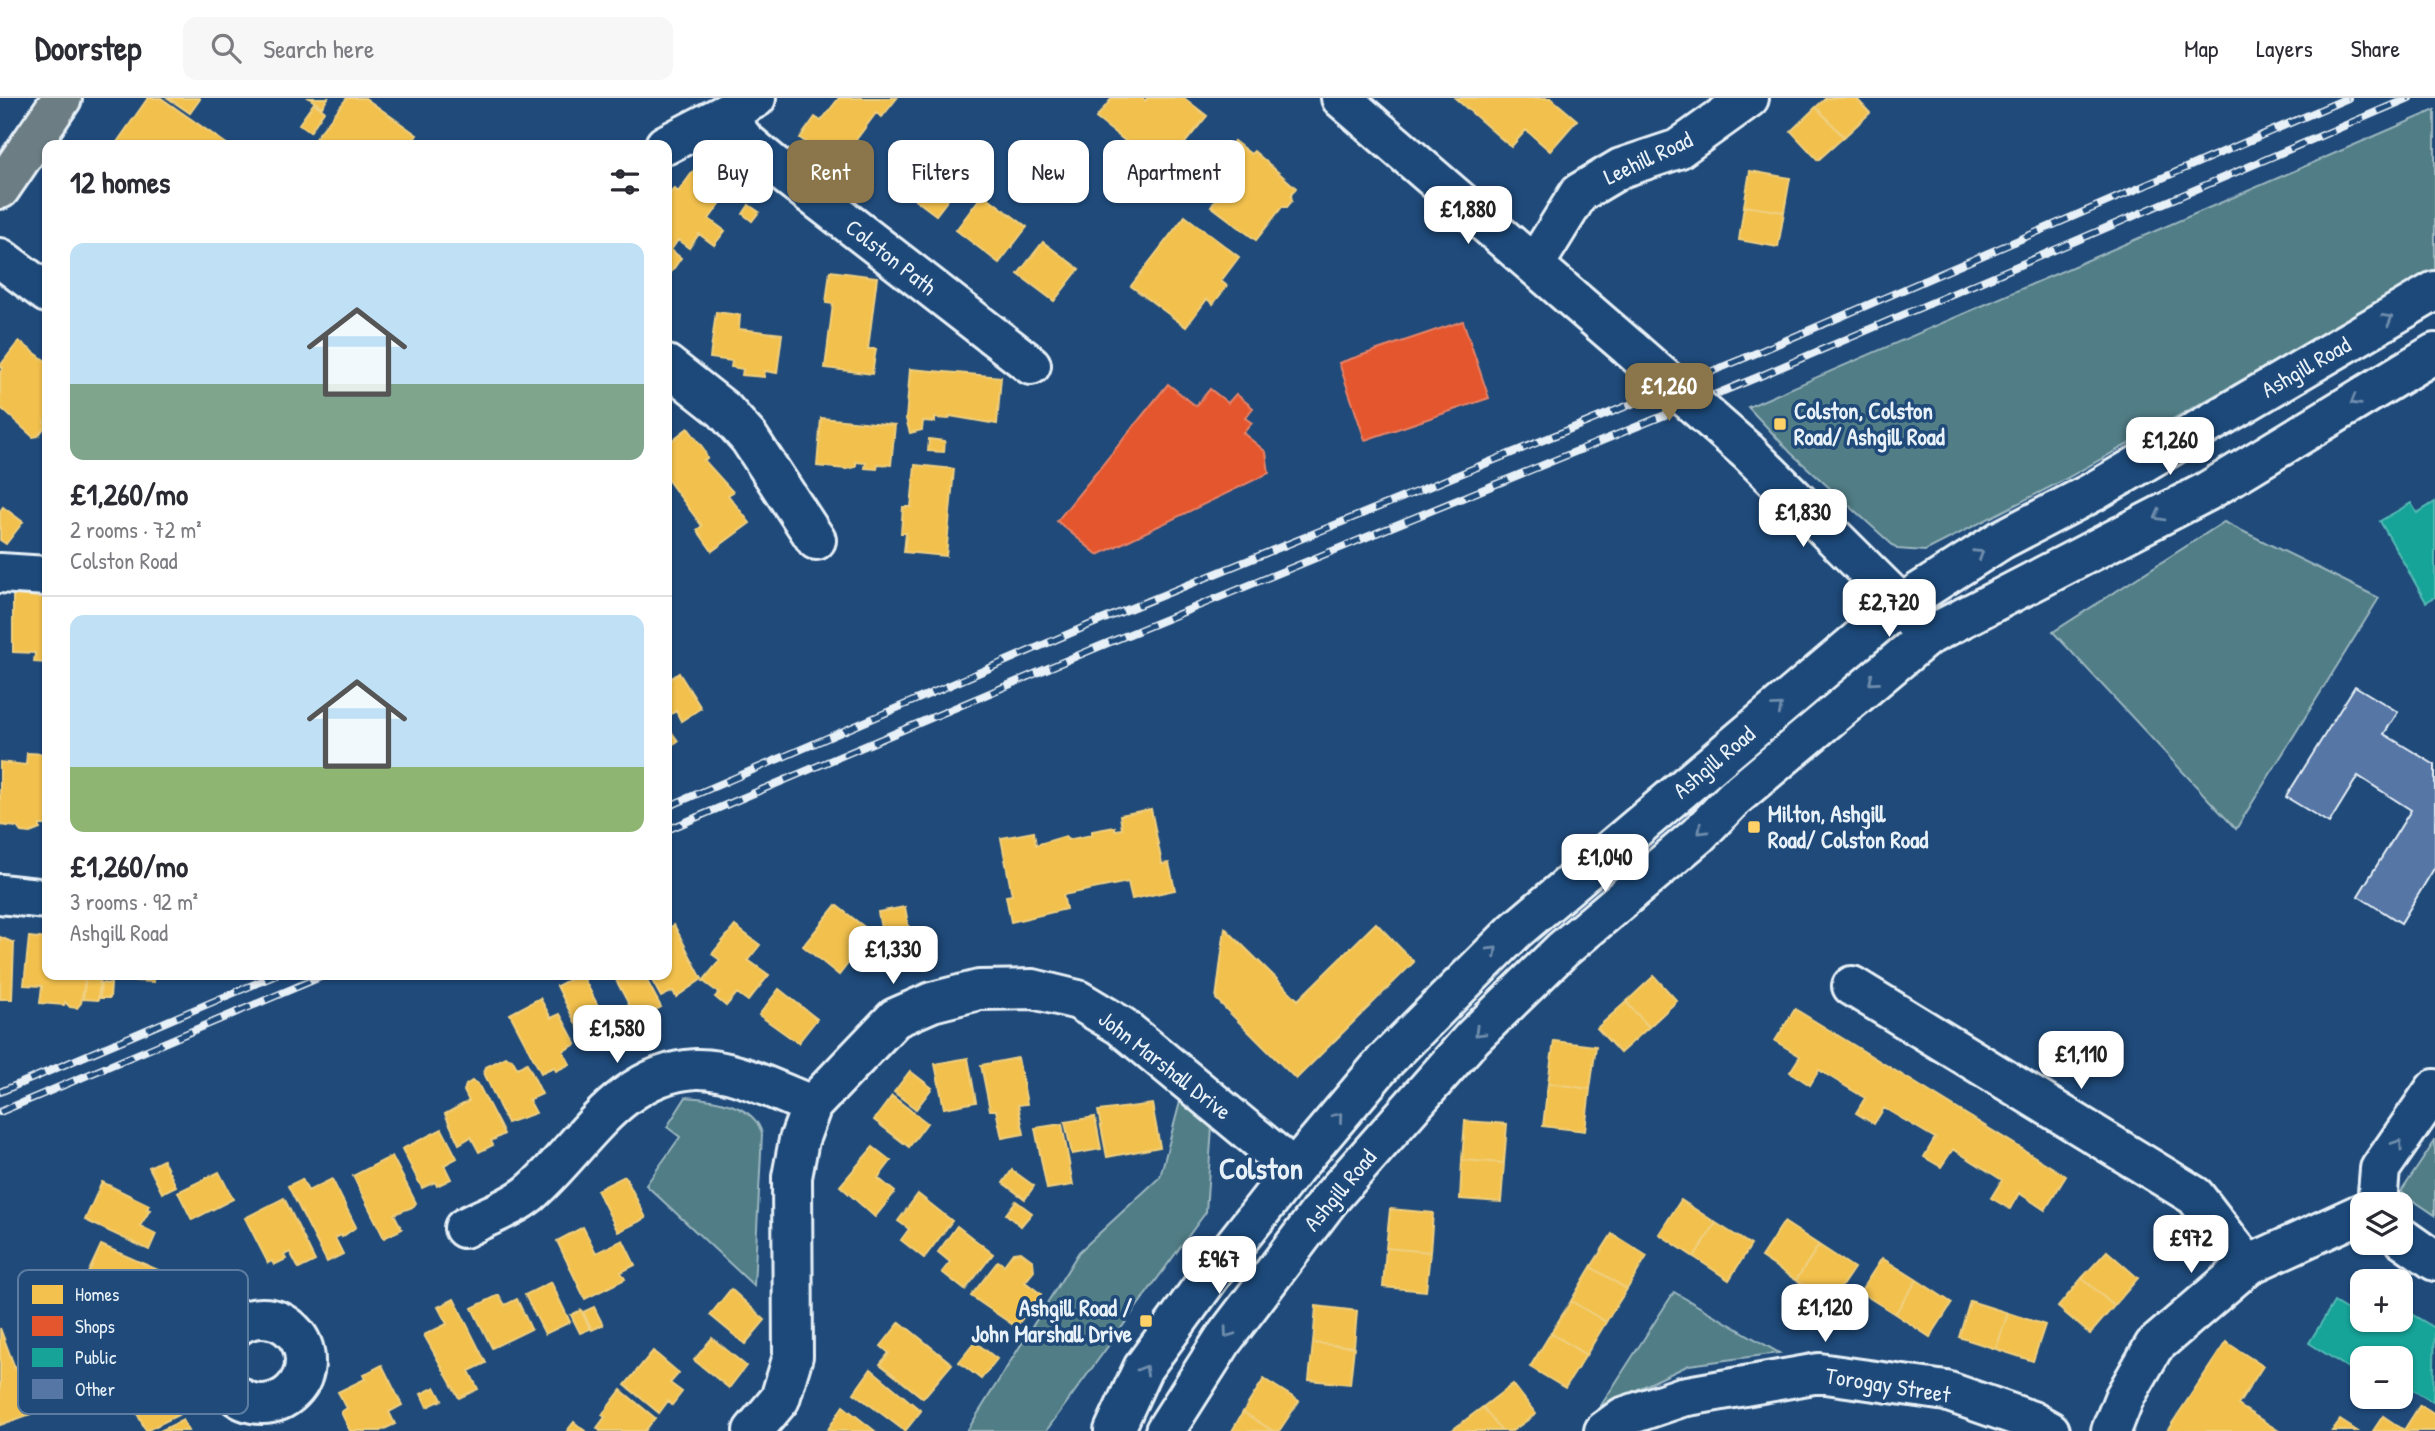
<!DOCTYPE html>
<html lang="en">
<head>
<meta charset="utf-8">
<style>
	:root { --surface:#fff; --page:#f7f7f7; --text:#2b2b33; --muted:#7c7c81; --line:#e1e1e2; --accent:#8a764a }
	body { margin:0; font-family:"Patrick Hand",sans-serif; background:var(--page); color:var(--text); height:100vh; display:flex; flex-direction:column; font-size:26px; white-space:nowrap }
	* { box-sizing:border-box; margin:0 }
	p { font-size:23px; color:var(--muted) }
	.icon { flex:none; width:38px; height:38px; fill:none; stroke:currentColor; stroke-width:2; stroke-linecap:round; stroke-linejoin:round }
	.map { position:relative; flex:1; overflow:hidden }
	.details { position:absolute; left:42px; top:42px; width:630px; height:840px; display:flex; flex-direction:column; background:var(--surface); border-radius:14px; box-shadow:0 2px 5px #0004 }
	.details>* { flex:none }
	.top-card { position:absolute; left:693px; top:42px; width:665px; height:63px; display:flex; gap:14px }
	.fabs { position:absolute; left:2350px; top:1094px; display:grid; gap:14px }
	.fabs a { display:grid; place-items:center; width:63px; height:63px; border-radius:14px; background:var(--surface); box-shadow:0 2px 5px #0004; font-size:35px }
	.price { position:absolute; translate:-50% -60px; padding:0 16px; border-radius:14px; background:#fff; color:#222; font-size:23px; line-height:46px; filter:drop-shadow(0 2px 4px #0008) }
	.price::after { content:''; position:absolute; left:50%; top:42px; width:21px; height:16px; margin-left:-10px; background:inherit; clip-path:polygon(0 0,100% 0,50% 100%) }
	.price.selected { background:var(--accent); color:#fff }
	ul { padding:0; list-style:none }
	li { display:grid; align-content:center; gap:14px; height:371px; padding:0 28px }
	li+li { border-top:2px solid var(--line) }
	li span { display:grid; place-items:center; height:217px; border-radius:14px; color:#555 }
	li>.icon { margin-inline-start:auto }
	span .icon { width:126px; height:126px; fill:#fffc; stroke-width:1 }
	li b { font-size:30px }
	h2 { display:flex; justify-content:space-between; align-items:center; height:84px; padding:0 28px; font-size:30px }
	.chip { padding:0 24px; border-radius:14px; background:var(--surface); box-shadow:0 2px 5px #0004; font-size:24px; line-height:63px }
	.chip.selected { background:var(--accent); color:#fff }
	header { display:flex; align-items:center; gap:42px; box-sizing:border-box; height:98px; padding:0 35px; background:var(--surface); border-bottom:2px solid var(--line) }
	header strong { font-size:33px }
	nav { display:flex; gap:38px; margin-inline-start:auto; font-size:24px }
	.search { width:490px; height:63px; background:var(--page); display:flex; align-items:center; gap:18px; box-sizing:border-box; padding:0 24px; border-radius:14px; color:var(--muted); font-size:26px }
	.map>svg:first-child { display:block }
	.green { fill:#517d86; stroke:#9cb7bf; stroke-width:2 }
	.homes { fill:#f2c14e; stroke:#efcf81; stroke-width:2 }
	.shops { fill:#e4572e; stroke:#e5856b; stroke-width:2 }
	.public { fill:#17a398; stroke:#56bab5; stroke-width:2 }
	.building { fill:#5676a6; stroke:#e8f1f8; stroke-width:2 }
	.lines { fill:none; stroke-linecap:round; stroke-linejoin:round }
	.minor-casing { stroke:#e8f1f8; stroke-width:44 }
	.major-casing { stroke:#e8f1f8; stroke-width:44 }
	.minor { stroke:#1f4a7a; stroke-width:38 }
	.major { stroke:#6c7e84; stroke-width:38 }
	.rail-casing { stroke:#e8f1f8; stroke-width:8 }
	.rail { stroke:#1f4a7a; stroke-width:5; stroke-dasharray:16; stroke-linecap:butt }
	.minor-bridge-casing { stroke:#e8f1f8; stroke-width:44; stroke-linecap:butt }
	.minor-bridge { stroke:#1f4a7a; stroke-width:38 }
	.oneway { stroke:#6f8dac }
	.poi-dot { fill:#ffd166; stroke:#1f4a7a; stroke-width:2.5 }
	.labels { text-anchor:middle; stroke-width:7; stroke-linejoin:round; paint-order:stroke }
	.street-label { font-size:23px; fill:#e8f1f8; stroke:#1f4a7a }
	.poi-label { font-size:23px; font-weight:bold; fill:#e8f1f8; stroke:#1f4a7a; text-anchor:start }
	.district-label { font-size:30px; font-weight:bold; fill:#e8f1f8; stroke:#1f4a7a }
	.key { fill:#1f4a7a; stroke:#5b7ca0; stroke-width:2 }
	.key-label { font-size:19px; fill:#e8f1f8 }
</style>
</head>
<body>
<header>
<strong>Doorstep</strong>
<div class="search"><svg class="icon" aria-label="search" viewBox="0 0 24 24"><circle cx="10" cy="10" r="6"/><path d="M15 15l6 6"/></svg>Search here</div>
<nav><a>Map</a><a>Layers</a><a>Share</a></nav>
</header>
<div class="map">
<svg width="2435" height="1333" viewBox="0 0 2435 1333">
	<rect width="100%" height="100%" fill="#1f4a7a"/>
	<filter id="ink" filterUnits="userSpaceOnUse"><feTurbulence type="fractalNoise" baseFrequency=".0143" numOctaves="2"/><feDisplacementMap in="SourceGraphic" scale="14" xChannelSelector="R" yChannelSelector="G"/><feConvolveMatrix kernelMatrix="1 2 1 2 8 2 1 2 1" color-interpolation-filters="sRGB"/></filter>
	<g filter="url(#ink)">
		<path class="green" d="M2435,12v162l-375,210 -135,69 -28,-2 -106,-96 -43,-46z
			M2224,424l155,76 -143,231 -183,-197z
			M686,999c26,2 69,7 76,37l-8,152 -108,-101 34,-48 -13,-10z
			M1181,1000l31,29 -6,85 -160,219h-79l112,-179 81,-75z
			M2435,1043v74l-34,-23z
			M1674,1194l105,61 -90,12 -89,42z"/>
		<path class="homes" d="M148,0h13l67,47h-113z
			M168,0h31l1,1 -10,14z
			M309,0h19l-6,9z
			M347,0h18l52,37 -7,10h-100z
			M839,0h58l-15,19 -6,-4 -26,35 -5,-3 -13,17 -32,-24 15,-21 6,4z
			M1112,0h30l3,3 2,-3h37l23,18 -31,38 -12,-10 -13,17 -55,-43z
			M1455,0h96l26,22 -27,31 -24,-21 -15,17z
			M1826,0h30l14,15 -26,24 -28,-30z
			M314,5l10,8 -14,21 -11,-8z
			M1816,9l28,30 -26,23 -27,-29z
			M1234,43l17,13 3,-3 42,37 -5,7 1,6 -5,6h-5l-26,33 -45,-34 6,-8 -16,-12z
			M918,49l45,33 -27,35 -44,-33z
			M703,60l33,24 -27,37 16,12 -11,14 -15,-11 -10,14 -11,-8 -7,10 10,8 -14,20v-80l7,-10 4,4z
			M1750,73l40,7 -6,34 -40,-6z
			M983,96l44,33 -28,36 -43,-33z
			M749,107l10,7 -7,9 -9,-7z
			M1744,108l40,6 -6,35 -39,-7z
			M1185,118l54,41 -18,24 6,5 -14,18 -6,-5 -21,28 -55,-41z
			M1043,144l36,27 -25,32 -36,-27z
			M830,173l47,6 -9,72h8l-4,25 -47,-6 8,-64 -7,-1z
			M716,214l24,3 -1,14 43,5 -5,39 -12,-2 -1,6 -22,-2 1,-6 -12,-2 1,-6 -22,-3z
			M19,243l28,21v56l-3,4 3,2 -9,12 -5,1 -33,-30v-35l3,-4 -3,-2z
			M910,271l91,8 -4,47 -47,-8 -1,3 -14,-1v4l-12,-1 -1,9 -12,3 -4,-14z
			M821,320l74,7 -4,40 -13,-1 -1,5 -12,-1 1,-5 -10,-1v5l-10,2 -29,-3z
			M688,330l15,20 4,10 -3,2 29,32 -5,3 22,28 -38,28 -15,-21 5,-4 -35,-47v-35z
			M929,341l16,2 -1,11 -16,-1z
			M915,367l39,4 -8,87 -42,-4 2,-19h-5l2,-26h8z
			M3,409l20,15 -17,22 -6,-4v-29z
			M13,494l34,2v69l-13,-1 1,-9 -22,-1z
			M679,575l22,35 -20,13 -5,-10 -9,6v-36z
			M668,629l10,14 -11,7v-20z
			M27,655l20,1v71h-7v4l-10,4 -9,-1 -4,-5 -17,-2v-63l26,3z
			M1151,711l11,55 7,-1 6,27 -43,9 -4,-17 -65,13 3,14 -55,13 -5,-26 6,-1 -11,-57 33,-6 2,13 30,-9 1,4 25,-5v-4l23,-4v3l7,-1 -2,-14z
			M836,807l36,28 -33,42 -36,-29z
			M905,809l8,45 -27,5 -8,-45z
			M1376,825l38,39 -118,117 -80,-80 9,-71 73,72z
			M674,827l28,54 -26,18 -3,-6 -12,6 -12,-22h18v-46z
			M735,828l25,19 -12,15 21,15 -21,26 -11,-8 -11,13 -11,-9 4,-4 -16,-12 17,-21 -8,-6z
			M0,839l14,6 -2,56h-12z
			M29,839l18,2v36h39l-5,28 -4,5 -7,-1 -5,-5 -1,3 -24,-2 2,-17 -18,-1z
			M86,877h14l-2,25 -15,-1z
			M103,877h63h-12v7l-52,-3z
			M578,877h4l29,56 -25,13 -29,-58z
			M622,877h22l17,32 -24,13 -22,-42z
			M1654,878l23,25 -28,26 -23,-25z
			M101,885l10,1 -1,14h-10z
			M779,891l38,30 -19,24 -39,-28z
			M540,900l11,20 9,-4 16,30 -13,7 7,13 -14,7 -2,-4 -13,6 -31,-59z
			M1626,904l23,25 -29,26 -23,-25z
			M1795,911l271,167 -21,34 -26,-17 -9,16 -19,-11 11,-18 -49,-31 -12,18 -17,-10 11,-19 -51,-30 -10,16 -18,-11 9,-15 -46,-28 -9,15 -20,-13 10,-16 -25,-15z
			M1554,943l42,5 -6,43 -42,-6z
			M506,959l6,2 5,9 10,-5 15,31 -13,6 7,13 -29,10 -23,-50 2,-6z
			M968,960l8,44 -32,6 -9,-44z
			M1018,960l9,46 -9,1 6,29 -22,4 -6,-28h-6l-9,-45z
			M910,973l22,17 -16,21 -22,-17z
			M472,983l6,3 26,50 -13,7 2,4 -14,7 -8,-15 -12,7 -14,-30 24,-13 -5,-10 2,-6z
			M1548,985l42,6 -5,42 -42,-5z
			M892,998l35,27 -18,24 -35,-27z
			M1152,1006l8,43 -53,10 -9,-46z
			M1095,1019l6,32 -29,5 -7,-32z
			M1465,1023l42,3 -3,39 -42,-3z
			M1062,1026l11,61 -26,4 -12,-61z
			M442,1031l15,29 -13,7 7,14 -14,7 -2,-4 -13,6 -20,-39z
			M873,1049l18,14 -13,17 17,14 -20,25 -35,-31z
			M392,1058l24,47 -3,4 -19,7 8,15 -18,9 -31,-62z
			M163,1062l13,26 -14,7 -13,-26z
			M1462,1062l42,3 -3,39 -41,-3z
			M1012,1072l22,16 -9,13 -22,-16z
			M219,1074l14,27 -41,21 -14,-28z
			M625,1078l21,42 -28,14 -21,-42z
			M302,1081l6,12 24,-12 24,48 -14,10 -1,-2 -6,3 8,16 -16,8 -39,-76z
			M102,1084l47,23 -2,4 3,1 -10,16 16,8 -7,16 -64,-30z
			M918,1096l34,27 -28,37 -23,-18 8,-11 -11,-8z
			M284,1100l31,63 -16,8 -9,-17 -6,3 2,4 -12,6 -2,-4 -4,2 -23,-45z
			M1681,1102l35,23 -22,34 -35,-23z
			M1016,1103l16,12 -11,13 -15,-12z
			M1390,1111l43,4 -3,39 -44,-4z
			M1784,1124l35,23 -23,35 -35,-23z
			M1716,1125l35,22 -22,35 -35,-23z
			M957,1128l36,28 -28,36 -23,-18 8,-10 -12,-10z
			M583,1129l13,26 27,-13 12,25 -14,7 4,7 -40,20 -28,-58z
			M1612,1136l35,22 -20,33 -36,-22z
			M101,1147l64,28 -8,17 -17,-8 -10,23 -47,-21z
			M1819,1147l35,23 -23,34 -35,-22z
			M1386,1150l44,4 -4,39 -43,-4z
			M2107,1153l31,27 -24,28 -32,-28z
			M1021,1154l12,9 1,10 -9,11 16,12 -25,33 -45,-31 27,-35 6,4 9,-12z
			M1882,1160l35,22 -22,34 -35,-22z
			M1591,1169l36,22 -21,33 -35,-21z
			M2082,1180l32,28 -24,28 -32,-27z
			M1917,1182l35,23 -22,34 -35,-23z
			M551,1184l19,40 -25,12 -20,-39z
			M731,1191l34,31 -20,24 -35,-29z
			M499,1197l6,10 12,-6 14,30 -39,19 -20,-40z
			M454,1201l32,64 -17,8 9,18 -19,9 -35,-63 23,-11 -9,-17z
			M1571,1203l35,21 -20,33 -35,-22z
			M1970,1203l38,12 -12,36 -37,-12z
			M1316,1208l41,5 -3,36 -41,-4z
			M594,1209l9,18 -11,5 -9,-18z
			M581,1212l9,19 -10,4 -9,-18z
			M2008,1215l37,12 -12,36 -37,-12z
			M900,1224l52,42 -29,34 -43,-34 9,-11 -8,-7z
			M0,1230l15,40 15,-5 7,21 -15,5 9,25 -31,11z
			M1551,1235l35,22 -21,33 -35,-21z
			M144,1236l40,78 -38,19 -40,-78z
			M712,1240l34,28 -17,22 -35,-28z
			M975,1244l22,17 -16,20 -22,-17z
			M2226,1244l37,24 -25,39 41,26h-112z
			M1313,1245l41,4 -4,37 -41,-4z
			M653,1253l26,22 -9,10 12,9 -10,13 -4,-4 -9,12 -34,-28z
			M382,1267l20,40 -13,7 6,12 -15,7h-30l-9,-19 6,-4 -9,-16 27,-13 -2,-4z
			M871,1271l50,42 -16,20 -51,-38z
			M1264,1281l35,22 -20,30h-6l-30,-19z
			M1513,1286l23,30 -24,17h-11l-18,-24z
			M435,1289l7,13 -15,7 -6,-13z
			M621,1292l34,28 -10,13h-45l-3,-3 8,-11 -3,-2z
			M2420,1307l15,10v16h-62l10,-15 21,14z
			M843,1308l32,25h-48z
			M1483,1309l18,24h-48l-1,-1z
			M1243,1314l30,19h-41z
			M183,1322l6,11h-29z
			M2340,1322l17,11h-25z
			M574,1324l11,9h-18z"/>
		<path class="shops" d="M1463,223l26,77 -124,42 -26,-77z
			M1168,286l28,22 14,-17 18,14 8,-9 17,14 -8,10 7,5 -9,10 23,19 3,21 -171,82 -41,-34z"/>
		<path class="public" d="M2435,404v95l-9,5 -46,-81 31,-18 6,10z
			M2334,1204l38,23 4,-5h25v-12l34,20 -2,74 -20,-12 -8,13 -11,-7h7v-38h-39v19l-53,-34z"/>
		<path class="building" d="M2355,588l43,26 -14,22 51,31v102l-34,56 -43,-27 53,-86 -53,-34 -29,47 -43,-26z"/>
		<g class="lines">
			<g class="minor-casing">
				<path id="minor" d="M1341,0l291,252
					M725,17l20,26 36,30 250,194
					M665,47l91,-47
					M0,160l47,35
					M1535,166l44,-71 42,-25 57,-19 71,-51
					M667,267l57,45 25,28 67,102
					M1747,353l154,153 15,21
					M0,475l47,3
					M0,796l47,5
					M1852,888l343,210 53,69
					M2377,1106l3,-35 55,-80
					M464,1130c20,-11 48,-20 66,-35 52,-45 88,-120 166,-124 38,-1 81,23 116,36
					M2401,1139l34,24
					M219 1263a43 43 0 1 1 86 0a43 43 0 1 1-86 0Z
					M753,1333l27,-32 13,-43 -1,-179 7,-37 13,-35 83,-87 37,-16 47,-12 54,-1 45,11 43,26 173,143
					M1114,1333l29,-63 73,-100 78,-99 91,-108 130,-130 386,-327 100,-64 92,-48 342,-201
					M1165,1333l58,-91 106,-140 144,-163 89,-87 136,-115 36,-37 192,-161 280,-145 229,-139
					M1604,1333l19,-14 59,-20 137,-24 127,18 86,30 18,10
					M2111,1333l13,-33 30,-52 94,-81 114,-52"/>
			</g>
			<g class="major-casing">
				<path id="major" d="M0,91l62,-91"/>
			</g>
			<use href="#minor" class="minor"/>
			<use href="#major" class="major"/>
			<g class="rail-casing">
				<path id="rail" d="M667,709l420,-181 660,-269 601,-259
					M667,732l431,-183 660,-270 651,-279
					M0,994l276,-117
					M0,1014l325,-137"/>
			</g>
			<use href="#rail" class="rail"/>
			<g class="minor-bridge-casing">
				<path id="minor-bridge" d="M1632,252l115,101"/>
			</g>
			<use href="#minor-bridge" class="minor-bridge"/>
		</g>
		<defs><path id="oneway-chevron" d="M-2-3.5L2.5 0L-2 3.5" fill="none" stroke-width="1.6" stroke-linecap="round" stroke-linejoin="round" transform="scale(1.75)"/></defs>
		<g class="oneway">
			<use href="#oneway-chevron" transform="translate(2388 221) rotate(-30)"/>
			<use href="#oneway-chevron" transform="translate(2355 303) rotate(149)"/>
			<use href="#oneway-chevron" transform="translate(2159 418) rotate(152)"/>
			<use href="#oneway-chevron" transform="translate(1979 456) rotate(-33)"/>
			<use href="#oneway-chevron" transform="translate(1873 583) rotate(140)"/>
			<use href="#oneway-chevron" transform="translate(1778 610) rotate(-40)"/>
			<use href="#oneway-chevron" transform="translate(1702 732) rotate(136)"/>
			<use href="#oneway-chevron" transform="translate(1493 853) rotate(-44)"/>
			<use href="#oneway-chevron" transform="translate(1479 934) rotate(135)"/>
			<use href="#oneway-chevron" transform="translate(1338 1019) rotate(-50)"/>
			<use href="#oneway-chevron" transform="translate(2398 1046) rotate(-56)"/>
			<use href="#oneway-chevron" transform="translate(1228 1235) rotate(126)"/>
			<use href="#oneway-chevron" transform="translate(1144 1272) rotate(-60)"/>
		</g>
	</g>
	<g class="poi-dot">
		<rect x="1773" y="319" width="14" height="14" rx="3.5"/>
		<rect x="1747" y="722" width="14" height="14" rx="3.5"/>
		<rect x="1139" y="1216" width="14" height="14" rx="3.5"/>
	</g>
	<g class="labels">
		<g class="street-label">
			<text transform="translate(1648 60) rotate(-25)" y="8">Leehill Road</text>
			<text transform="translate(891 159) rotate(38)" y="8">Colston Path</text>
			<text transform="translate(2306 269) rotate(-30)" y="8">Ashgill Road</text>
			<text transform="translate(1714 664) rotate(-40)" y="8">Ashgill Road</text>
			<text transform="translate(1165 967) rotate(38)" y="8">John Marshall Drive</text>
			<text transform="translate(1340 1092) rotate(-50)" y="8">Ashgill Road</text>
			<text transform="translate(1888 1287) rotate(9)" y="8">Torogay Street</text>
		</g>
		<g class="poi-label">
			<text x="1794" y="321">Colston, Colston<tspan x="1794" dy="26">Road/ Ashgill Road</tspan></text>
			<text x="1768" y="724">Milton, Ashgill<tspan x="1768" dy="26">Road/ Colston Road</tspan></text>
			<text x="1132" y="1218" text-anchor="end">Ashgill Road /<tspan x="1132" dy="26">John Marshall Drive</tspan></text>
		</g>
		<g class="district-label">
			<text x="1261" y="1081">Colston</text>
		</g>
	</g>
	<rect x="18" y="1172" width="230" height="144" rx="10" class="key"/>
	<rect x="32" y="1187" width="31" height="19" fill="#f2c14e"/>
	<rect x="32" y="1218" width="31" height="20" fill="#e4572e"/>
	<rect x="32" y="1250" width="31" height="19" fill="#17a398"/>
	<rect x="32" y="1281" width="31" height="20" fill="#5676a6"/>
	<g class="key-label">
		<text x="75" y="1203">Homes</text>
		<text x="75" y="1235">Shops</text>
		<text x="75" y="1266">Public</text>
		<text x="75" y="1298">Other</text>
	</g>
</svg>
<div class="fabs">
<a><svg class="icon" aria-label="layers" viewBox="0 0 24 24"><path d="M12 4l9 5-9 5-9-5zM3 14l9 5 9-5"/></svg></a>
<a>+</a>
<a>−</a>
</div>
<b class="price" style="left:1468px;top:148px">£1,880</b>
<b class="price selected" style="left:1669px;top:325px">£1,260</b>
<b class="price" style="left:2170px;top:379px">£1,260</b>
<b class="price" style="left:1803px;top:451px">£1,830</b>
<b class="price" style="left:1889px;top:541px">£2,720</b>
<b class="price" style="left:1605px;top:796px">£1,040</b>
<b class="price" style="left:893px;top:888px">£1,330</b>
<b class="price" style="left:617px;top:967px">£1,580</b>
<b class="price" style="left:2081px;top:993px">£1,110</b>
<b class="price" style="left:2191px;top:1177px">£972</b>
<b class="price" style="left:1219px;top:1198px">£967</b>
<b class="price" style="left:1825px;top:1246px">£1,120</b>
<div class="top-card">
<a class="chip">Buy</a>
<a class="chip selected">Rent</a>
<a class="chip">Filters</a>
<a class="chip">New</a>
<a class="chip">Apartment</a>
</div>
<section class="details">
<h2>12 homes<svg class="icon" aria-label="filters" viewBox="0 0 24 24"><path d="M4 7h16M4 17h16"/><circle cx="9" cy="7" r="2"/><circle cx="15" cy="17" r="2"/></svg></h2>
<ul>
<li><span style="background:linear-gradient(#bfe0f5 65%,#7fa58c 0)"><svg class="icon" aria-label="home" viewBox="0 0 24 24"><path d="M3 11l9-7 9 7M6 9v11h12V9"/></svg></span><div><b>£1,260/mo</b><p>2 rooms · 72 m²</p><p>Colston Road</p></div></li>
<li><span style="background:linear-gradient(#bfe0f5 70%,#8fb573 0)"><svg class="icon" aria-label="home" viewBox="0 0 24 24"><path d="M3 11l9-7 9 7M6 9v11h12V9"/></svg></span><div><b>£1,260/mo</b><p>3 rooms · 92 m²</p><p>Ashgill Road</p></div></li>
</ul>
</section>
</div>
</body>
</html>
